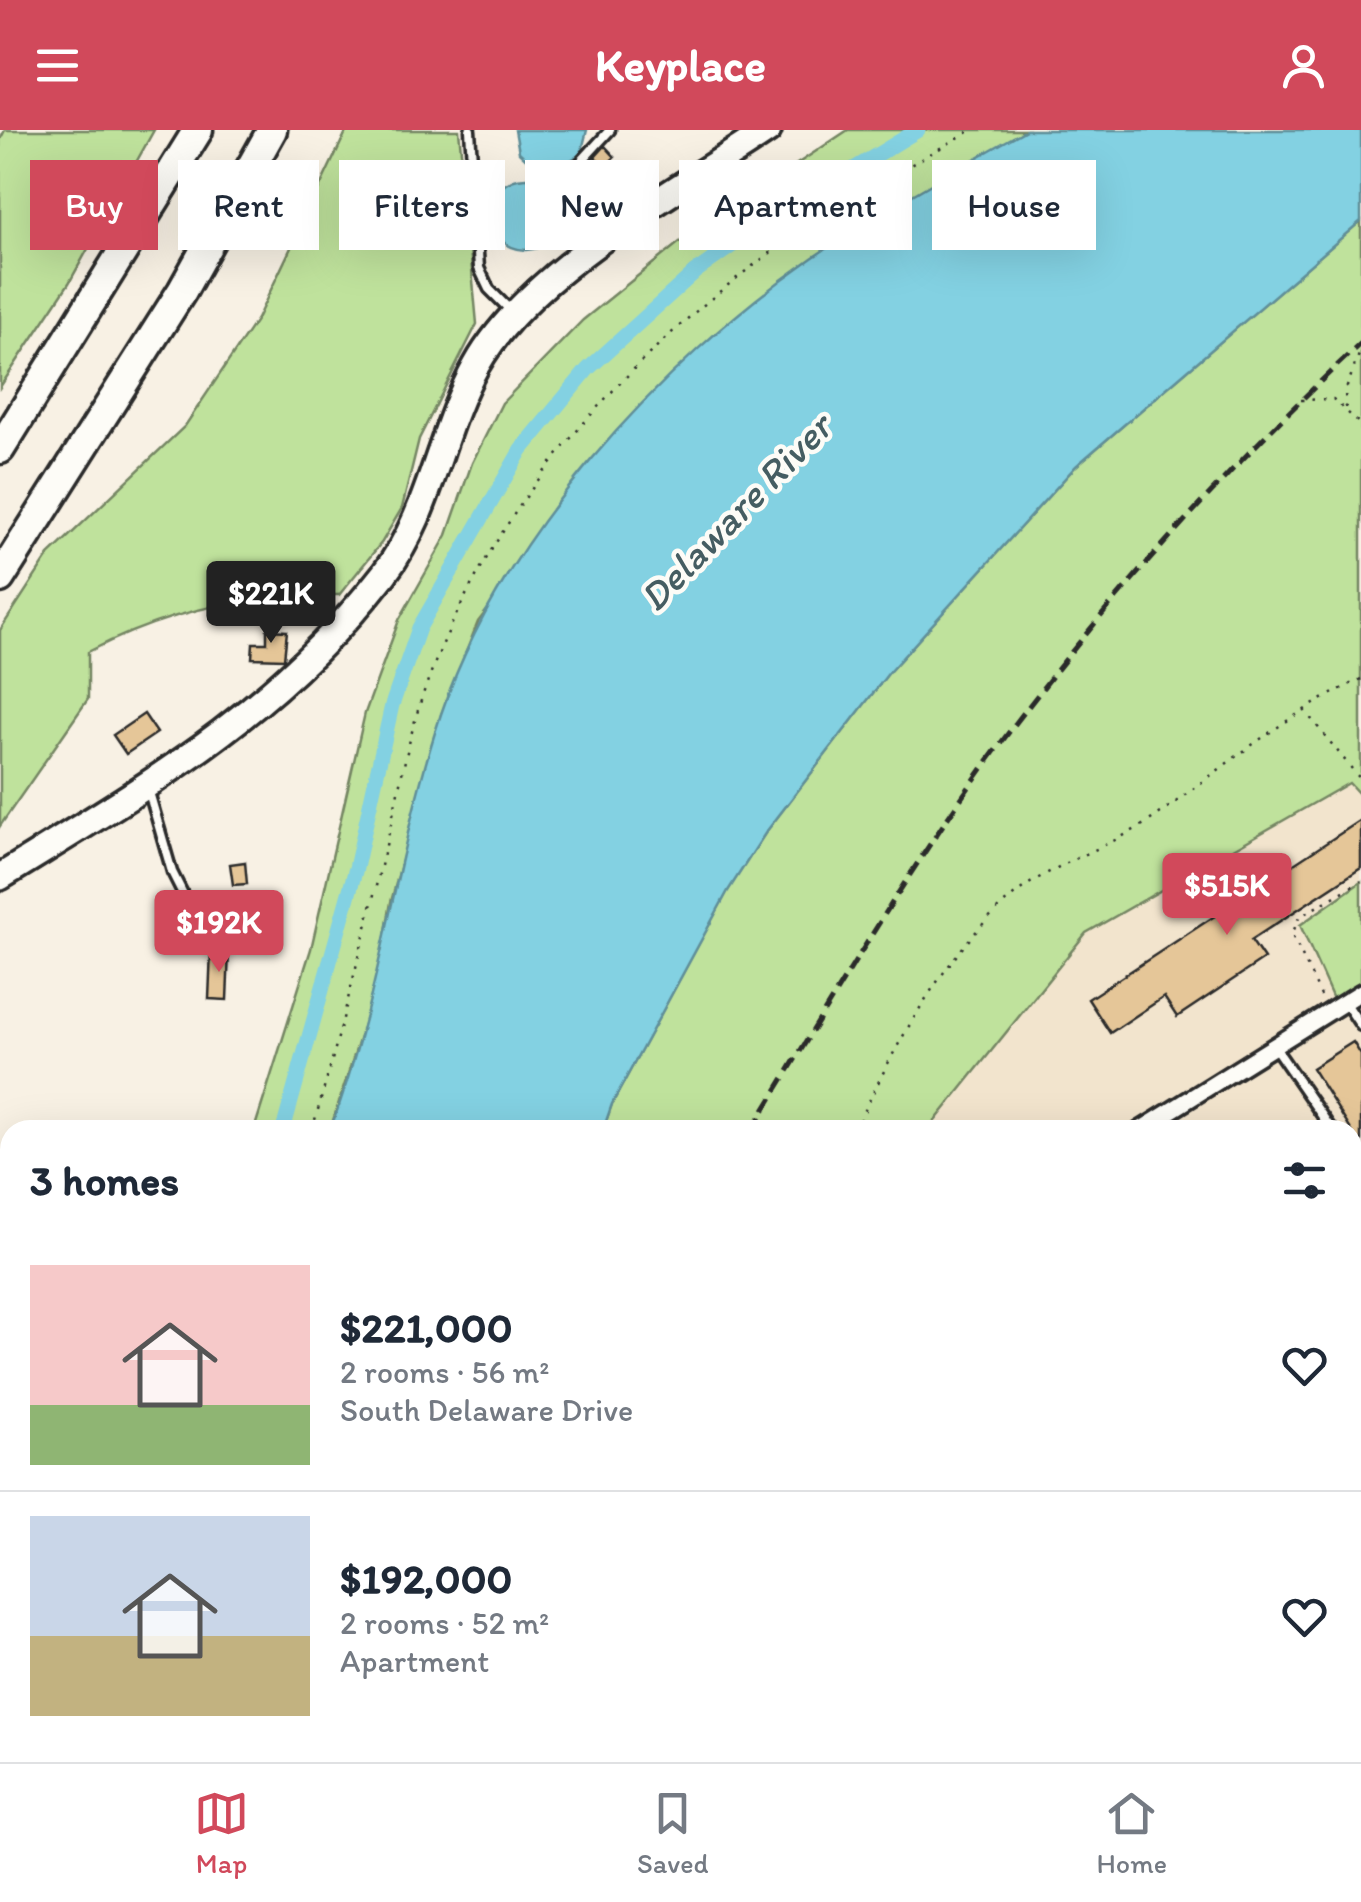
<!DOCTYPE html>
<html lang="en">
<head>
<meta charset="utf-8">
<style>
	:root { --surface:#fff; --page:#f2f2f3; --text:#1f2937; --muted:#747a83; --line:#e0e1e3; --accent:#d1495b }
	body { margin:0; font-family:Itim,sans-serif; background:var(--page); color:var(--text); height:100vh; display:flex; flex-direction:column; font-size:38px; white-space:nowrap }
	* { box-sizing:border-box; margin:0 }
	p { font-size:32px; color:var(--muted) }
	.icon { flex:none; width:55px; height:55px; fill:none; stroke:currentColor; stroke-width:2; stroke-linecap:round; stroke-linejoin:round }
	.map { position:relative; flex:1; overflow:hidden }
	.panel { position:absolute; left:0px; top:990px; width:1362px; height:642px; display:flex; flex-direction:column; background:var(--surface); border-radius:30px 30px 0 0; box-shadow:0 10px 40px #0002 }
	.panel>* { flex:none }
	.guide { position:absolute; left:30px; top:30px; width:1302px; height:90px; display:flex; gap:20px }
	.price { position:absolute; translate:-50% -85px; padding:0 22px; border-radius:10px; background:var(--accent); color:#fff; font-size:32px; line-height:65px; filter:drop-shadow(0 2px 5px #0008) }
	.price::after { content:''; position:absolute; left:50%; top:60px; width:30px; height:22px; margin-left:-15px; background:inherit; clip-path:polygon(0 0,100% 0,50% 100%) }
	.price.on { background:#222; color:#fff }
	ul { padding:0; list-style:none }
	li { display:flex; align-items:center; gap:30px; height:250px; padding:0 30px }
	li+li { border-top:2px solid var(--line) }
	li span { display:grid; place-items:center; flex:none; width:280px; height:200px; border-radius:0px; color:#555 }
	li>.icon { margin-inline-start:auto }
	span .icon { width:120px; height:120px; fill:#fffc; stroke-width:1 }
	li b { font-size:42px }
	h2 { display:flex; justify-content:space-between; align-items:center; height:120px; padding:0 30px; font-size:42px }
	.tag { padding:0 35px; border-radius:0px; background:var(--surface); box-shadow:0 10px 40px #0002; font-size:35px; line-height:90px }
	.tag.on { background:var(--accent); color:#fff }
	header { display:flex; justify-content:space-between; align-items:center; height:130px; padding:0 30px; background:var(--accent); color:#fff; font-size:45px; font-weight:800 }
	.menu { display:flex; justify-content:space-around; align-items:center; height:140px; border-top:2px solid var(--line); background:var(--surface); font-size:28px; color:var(--muted) }
	.menu a { display:grid; justify-items:center; gap:5px }
	.menu .on { color:var(--accent) }
	.map>svg:first-child { display:block }
	.built { fill:#f2e4cd }
	.green { fill:#bfe29c; stroke:#758664; stroke-width:2.5 }
	.water { fill:#83d1e2; stroke:#608f99; stroke-width:2.5 }
	.lines { fill:none; stroke-linecap:round; stroke-linejoin:round }
	.canal { stroke:#83d1e2; stroke-width:15 }
	.building { fill:#e5c698; stroke:#2b2b2b; stroke-width:2.5 }
	.service-casing { stroke:#2b2b2b; stroke-width:15 }
	.minor-casing { stroke:#2b2b2b; stroke-width:22 }
	.trunk-casing { stroke:#2b2b2b; stroke-width:32 }
	.motorway-casing { stroke:#2b2b2b; stroke-width:35 }
	.path { stroke:#2b2b2b; stroke-width:2.5; stroke-dasharray:2.5 8; stroke-linecap:butt }
	.service { stroke:#fdfcf7; stroke-width:8 }
	.minor { stroke:#fdfcf7; stroke-width:15 }
	.trunk { stroke:#fdfcf7; stroke-width:25 }
	.motorway { stroke:#fdfcf7; stroke-width:28 }
	.rail { stroke:#2b2b2b; stroke-width:5; stroke-dasharray:15 8; stroke-linecap:butt }
	.labels { text-anchor:middle; stroke-width:9; stroke-linejoin:round; paint-order:stroke }
	.water-label { font-size:40px; font-style:italic; fill:#455d62; stroke:#fdfcf7 }
</style>
</head>
<body>
<header><svg class="icon" aria-label="menu" viewBox="0 0 24 24"><path d="M4 6h16M4 12h16M4 18h16"/></svg>Keyplace<svg class="icon" aria-label="person" viewBox="0 0 24 24"><circle cx="12" cy="8" r="4"/><path d="M4 21q1-7 8-7t8 7"/></svg></header>
<div class="map">
<svg width="1361" height="1632" viewBox="0 0 1361 1632">
	<rect width="100%" height="100%" fill="#f8f1e4"/>
	<filter id="ink" filterUnits="userSpaceOnUse"><feTurbulence type="fractalNoise" baseFrequency=".01" numOctaves="2"/><feDisplacementMap in="SourceGraphic" scale="20" xChannelSelector="R" yChannelSelector="G"/><feConvolveMatrix kernelMatrix="1 2 1 2 8 2 1 2 1" color-interpolation-filters="sRGB"/></filter>
	<g filter="url(#ink)">
		<path class="built" d="M1349,653l12,13v86l-60,44 60,67v236l-8,4 -1,-103h-418l-4,-4 156,-193z
			M385,1622l380,1 -4,9h-383z"/>
		<path class="green" d="M5,0h149l-85,153 -69,104v-247z
			M347,0h112l18,194 -58,115 -17,69 -20,34 -43,53c-87,-3 -173,17 -251,57v47l-88,127v-196l49,-75 136,-129 72,-107z
			M848,0h178l-214,129 -84,65 -79,77 -171,221 -37,93 -50,187 -14,82 -47,146h-76l57,-181 54,-236 34,-93 48,-85 25,-72 30,-60 81,-83 98,-79z
			M1361,91v575l-12,-13 -263,150 -155,193 3,4h-331l9,-26 116,-214 38,-58 124,-161 186,-205z
			M1361,752v111l-24,15 -37,-83z
			M1361,1099v87l-8,5v-88z
			M10,1308v128l-10,11v-128z
			M306,1623h56l-7,9h-55z
			M765,1623v-1l112,1 -7,9h-109z"/>
		<path class="water" d="M587,0l-6,24 -26,15 -21,-3 -15,-14 -4,-22z
			M1026,0h335v91l-285,245 -186,205 -124,161 -38,59 -116,213 -9,26h-273c52,-135 65,-279 111,-416 60,-177 218,-350 371,-456 68,-46 142,-88 214,-128z
			M490 84a36 36 0 1 1 72 0a36 36 0 1 1-72 0Z
			M10,1436v186l296,1 -6,9h-300v-185z"/>
		<g class="lines">
			<path class="canal" d="M283,1000l73,-262 36,-163 27,-77 102,-178 67,-81 107,-97 65,-46 158,-96
				M0,1357l10,-12"/>
		</g>
		<path class="building" d="M605,16l10,11 -11,10 -9,-10z
			M267,500l20,1 -3,28 -32,-1 1,-15h14z
			M144,584l13,19 -31,21 -13,-19z
			M1361,690v48l-110,72 13,19 -87,58 -13,-20 -54,36 -22,-34z
			M245,732l2,22 -14,1 -3,-21z
			M211,820l18,1 -2,49 -18,-1z
			M1353,912l8,13v91l-49,-78z"/>
		<g class="lines">
			<g class="service-casing">
				<path id="service" d="M470,0l9,138 10,21 24,24
					M576,37l34,-37
					M149,662l23,80 30,60
					M1345,872l16,24
					M1274,916l58,84
					M1352,1033l9,18
					M1352,1084l9,-6
					M1352,1197l9,-6
					M1352,1494l9,-5
					M531,1632l7,-10
					M732,1632l3,-10
					M1134,1632l15,-10"/>
			</g>
			<g class="minor-casing">
				<path id="minor" d="M1140,1000l221,-138
					M1352,1351l9,-5
					M1259,1622l6,10
					M904,1632l15,-10"/>
			</g>
			<g class="trunk-casing">
				<path id="trunk" d="M0,747c147,-91 276,-164 384,-303 47,-61 55,-142 92,-208 52,-95 202,-175 292,-236"/>
			</g>
			<g class="motorway-casing">
				<path id="motorway" d="M0,319l198,-319
					M0,448l182,-287 90,-161"/>
			</g>
			<path class="path" d="M1301,270l32,-1 28,26
				M1346,278l-1,-16 16,-43
				M1304,580l57,70
				M1321,866l-29,-61 7,-18 62,-36
				M312,1000c29,-97 52,-195 76,-293 12,-51 21,-105 39,-154 68,-182 204,-334 363,-444 58,-40 121,-74 182,-109
				M856,1000c34,-79 105,-207 181,-251 40,-24 83,-37 121,-64 67,-49 127,-100 203,-136
				M0,1393l10,-12"/>
			<use href="#service" class="service"/>
			<use href="#minor" class="minor"/>
			<use href="#trunk" class="trunk"/>
			<use href="#motorway" class="motorway"/>
			<path class="rail" d="M752,1000c87,-141 171,-287 273,-419 100,-131 215,-255 336,-368
				M362,1632l6,-10"/>
		</g>
	</g>
	<g class="labels">
		<g class="water-label">
			<text transform="translate(735 382) rotate(-46)" y="14">Delaware River</text>
		</g>
	</g>
</svg>
<b class="price on" style="left:271px;top:516px">$221K</b>
<b class="price" style="left:1227px;top:808px">$515K</b>
<b class="price" style="left:219px;top:845px">$192K</b>
<div class="guide">
<a class="tag on">Buy</a>
<a class="tag">Rent</a>
<a class="tag">Filters</a>
<a class="tag">New</a>
<a class="tag">Apartment</a>
<a class="tag">House</a>
</div>
<section class="panel">
<h2>3 homes<svg class="icon" aria-label="filters" viewBox="0 0 24 24"><path d="M4 7h16M4 17h16"/><circle cx="9" cy="7" r="2"/><circle cx="15" cy="17" r="2"/></svg></h2>
<ul>
<li><span style="background:linear-gradient(#f6c9c9 70%,#8fb573 0)"><svg class="icon" aria-label="home" viewBox="0 0 24 24"><path d="M3 11l9-7 9 7M6 9v11h12V9"/></svg></span><div><b>$221,000</b><p>2 rooms · 56 m²</p><p>South Delaware Drive</p></div><svg class="icon" aria-label="heart" viewBox="0 0 24 24"><path d="M12 20l-8-8c-3-5 5-10 8-4 3-6 11-1 8 4z"/></svg></li>
<li><span style="background:linear-gradient(#c9d6e8 60%,#c2b280 0)"><svg class="icon" aria-label="home" viewBox="0 0 24 24"><path d="M3 11l9-7 9 7M6 9v11h12V9"/></svg></span><div><b>$192,000</b><p>2 rooms · 52 m²</p><p>Apartment</p></div><svg class="icon" aria-label="heart" viewBox="0 0 24 24"><path d="M12 20l-8-8c-3-5 5-10 8-4 3-6 11-1 8 4z"/></svg></li>
</ul>
</section>
</div>
<nav class="menu">
<a class="on"><svg class="icon" aria-label="map" viewBox="0 0 24 24"><path d="M3 6l6-2 6 2 6-2v14l-6 2-6-2-6 2zM9 4v14M15 6v14"/></svg>Map</a>
<a><svg class="icon" aria-label="saved" viewBox="0 0 24 24"><path d="M7 4h10v16l-5-4-5 4z"/></svg>Saved</a>
<a><svg class="icon" aria-label="home" viewBox="0 0 24 24"><path d="M3 11l9-7 9 7M6 9v11h12V9"/></svg>Home</a>
</nav>
</body>
</html>
